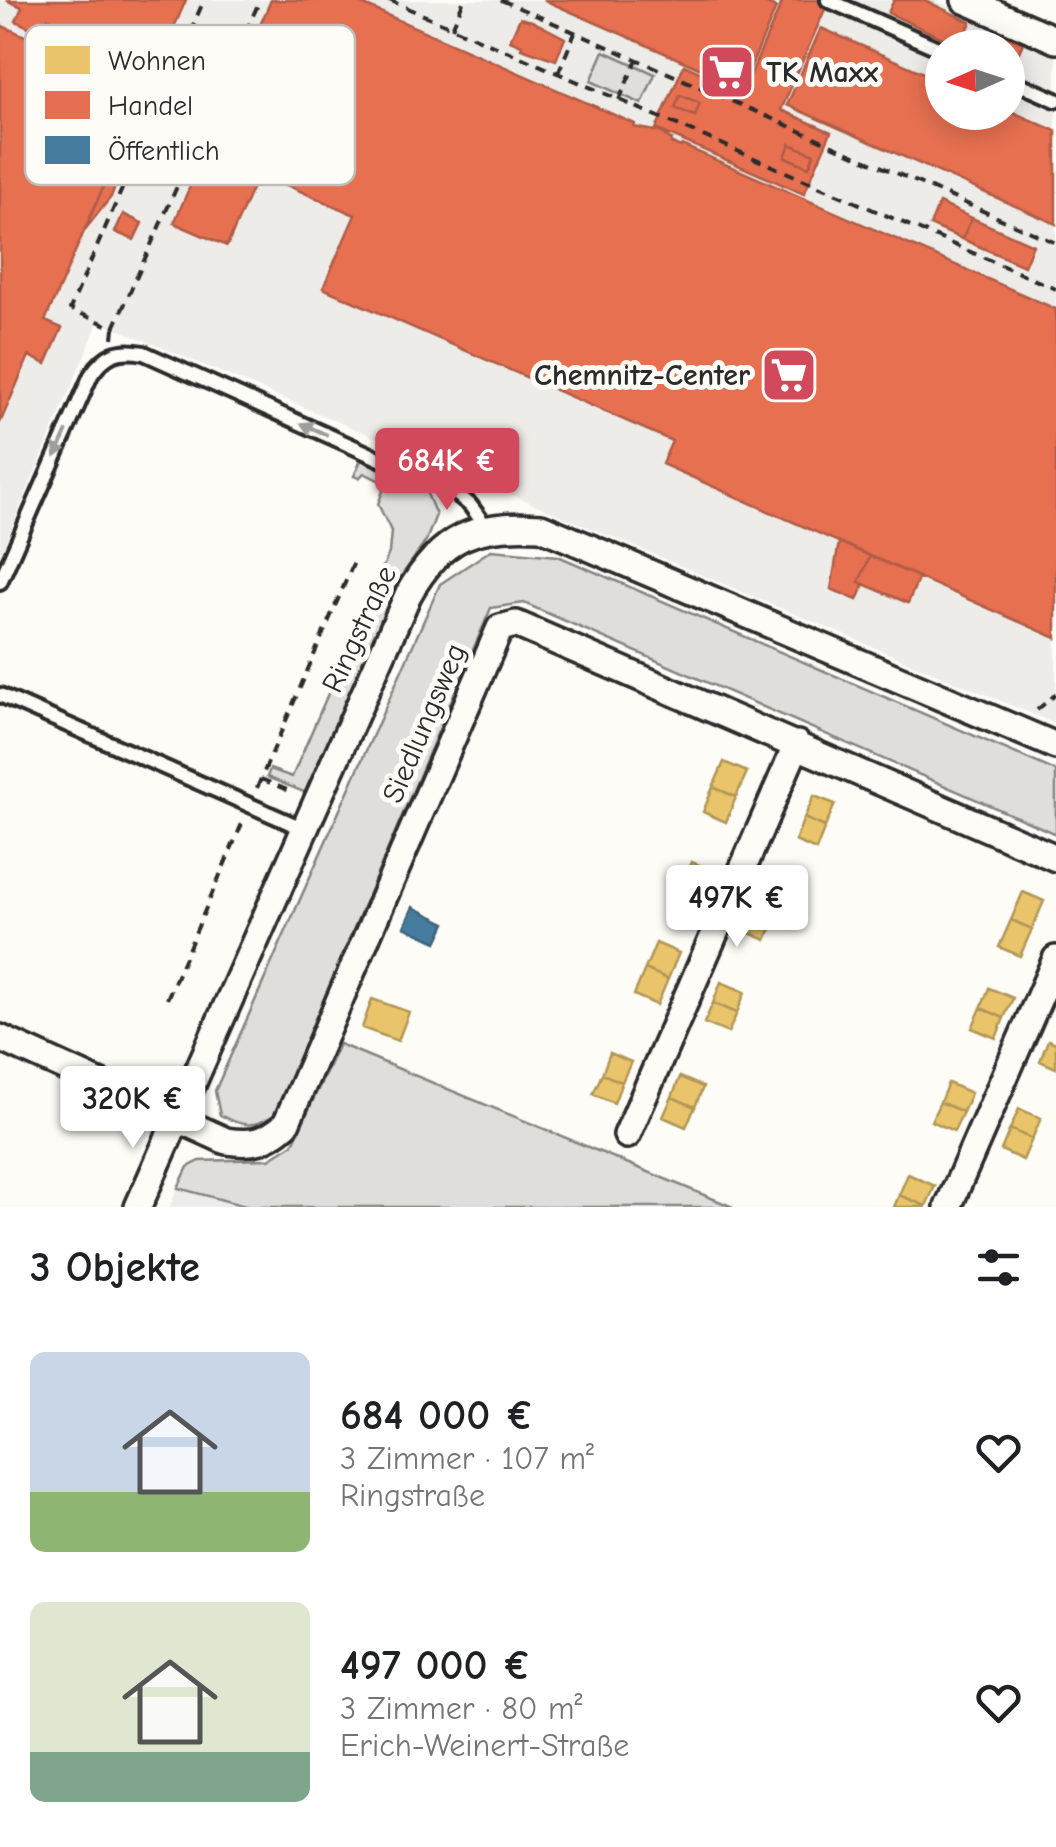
<!DOCTYPE html>
<html lang="de">
<head>
<meta charset="utf-8">
<style>
	:root { --surface:#fff; --page:#f6f6f6; --text:#202124; --muted:#757577; --accent:#d1495b }
	body { margin:0; font-family:"Comic Neue",sans-serif; background:var(--page); color:var(--text); height:100vh; display:flex; flex-direction:column; font-size:38px; white-space:nowrap }
	* { box-sizing:border-box; margin:0 }
	p { font-size:32px; color:var(--muted) }
	.icon { flex:none; width:55px; height:55px; fill:none; stroke:currentColor; stroke-width:2; stroke-linecap:round; stroke-linejoin:round }
	.map { position:relative; height:1207px; overflow:hidden }
	.panel { display:flex; flex-direction:column; background:var(--surface); flex:1 }
	.panel>* { flex:none }
	.needle { width:65px; rotate:267deg }
	.controls { position:absolute; left:925px; top:30px; display:grid; gap:20px }
	.controls a { display:grid; place-items:center; width:100px; height:100px; border-radius:50%; background:var(--surface); box-shadow:0 5px 25px #0003; font-size:50px }
	.price { position:absolute; translate:-50% -85px; padding:0 22px; border-radius:10px; background:#fff; color:#222; font-size:32px; line-height:65px; filter:drop-shadow(0 2px 5px #0008) }
	.price::after { content:''; position:absolute; left:50%; top:60px; width:30px; height:22px; margin-left:-15px; background:inherit; clip-path:polygon(0 0,100% 0,50% 100%) }
	.price.on { background:var(--accent); color:#fff }
	ul { padding:0; list-style:none }
	li { display:flex; align-items:center; gap:30px; height:250px; padding:0 30px }
	li span { display:grid; place-items:center; flex:none; width:280px; height:200px; border-radius:15px; color:#555 }
	li>.icon { margin-inline-start:auto }
	span .icon { width:120px; height:120px; fill:#fffc; stroke-width:1 }
	li b { font-size:42px }
	h2 { display:flex; justify-content:space-between; align-items:center; height:120px; padding:0 30px; font-size:42px }
	.map>svg:first-child { display:block }
	.built { fill:#edece8; fill-rule:evenodd }
	.green { fill:#dfdeda; stroke:#858482; stroke-width:2.5 }
	.homes { fill:#e9c46a; stroke:#b09657; stroke-width:2.5 }
	.shops { fill:#e76f51; stroke:#af5b46; stroke-width:2.5 }
	.public { fill:#457b9d; stroke:#3d637b; stroke-width:2.5 }
	.lines { fill:none; stroke-linecap:round; stroke-linejoin:round }
	.lane-casing { stroke:#2b2b2b; stroke-width:20 }
	.street-casing { stroke:#2b2b2b; stroke-width:32 }
	.path { stroke:#2b2b2b; stroke-width:4; stroke-dasharray:10 8; stroke-linecap:butt }
	.lane { stroke:#fdfcf7; stroke-width:12 }
	.street { stroke:#fdfcf7; stroke-width:25 }
	.oneway { fill:#9e9e9b }
	.labels { text-anchor:middle; stroke-width:10; stroke-linejoin:round; paint-order:stroke }
	.poi-label { font-size:30px; font-weight:bold; fill:#2b2b2b; stroke:#fdfcf7; text-anchor:start }
	.street-label { font-size:30px; fill:#2b2b2b; stroke:#fdfcf7 }
	.key { fill:#fdfcf7; stroke:#bebdba; stroke-width:2.5 }
	.key-label { font-size:28px; fill:#2b2b2b }
</style>
</head>
<body>
<div class="map">
<svg width="1056" height="1207" viewBox="0 0 1056 1207">
	<rect width="100%" height="100%" fill="#fdfcf7"/>
	<filter id="ink" filterUnits="userSpaceOnUse"><feTurbulence type="fractalNoise" baseFrequency=".01" numOctaves="2"/><feDisplacementMap in="SourceGraphic" scale="20" xChannelSelector="R" yChannelSelector="G"/><feConvolveMatrix kernelMatrix="1 2 1 2 8 2 1 2 1" color-interpolation-filters="sRGB"/></filter>
	<g filter="url(#ink)">
		<path class="built" d="M0,0h935l121,55v669l-957,-403 -99,234zM942,48h66v64h-66z
			M178,1188l71,19h-80z"/>
		<path class="green" d="M604,51l51,23 -13,30 -51,-23z
			M361,460l64,29 11,26 -10,26 -24,34 -96,218 -39,-16 3,-8 22,8 97,-224 2,-22 -13,-27 5,-13 -3,-10 -16,-8 -5,5 -5,-2z
			M491,550l67,6 498,215v63l-532,-231 -33,5 -217,507c-21,14 -32,11 -54,0l-5,-24 225,-507z
			M339,1044l394,163h-484l-71,-19 10,-21 12,-6 69,-2 24,-15z"/>
		<path class="homes" d="M724,762l23,10 -11,25 -23,-10z
			M713,787l23,10 -10,25 -23,-10z
			M814,796l21,8 -10,23 -21,-9z
			M804,818l21,9 -9,23 -21,-9z
			M692,862l23,10 -8,20 -23,-10z
			M684,882l23,10 -8,19 -23,-9z
			M763,889l20,9 -8,21 -21,-9z
			M1023,892l21,9 -12,28 -21,-9z
			M754,910l21,9 -9,21 -21,-9z
			M1011,920l21,9 -12,27 -21,-9z
			M656,943l23,10 -11,26 -23,-10z
			M645,969l23,10 -11,26 -23,-10z
			M721,982l24,10 -8,21 -24,-10z
			M989,988l24,10 -9,20 -23,-10z
			M372,999l37,13 -11,29 -36,-13z
			M713,1003l24,10 -9,20 -24,-10z
			M981,1008l23,10 -8,20 -24,-10z
			M1048,1040l8,3v25l-16,-7z
			M610,1053l21,9 -9,20 -20,-8z
			M602,1074l20,8 -8,21 -21,-9z
			M680,1077l23,10 -8,20 -23,-10z
			M948,1083l23,10 -8,19 -23,-10z
			M672,1097l23,10 -9,20 -23,-10z
			M940,1102l23,10 -9,19 -23,-10z
			M1019,1109l22,9 -9,21 -22,-10z
			M1010,1129l22,10 -9,21 -22,-10z
			M908,1174l27,12 -9,20 -27,-11z
			M899,1195l27,11v1h-32z"/>
		<path class="shops" d="M6,0h180l-29,66 -109,-48 -6,15 -26,-12 6,-14z
			M271,0h82l282,124 -1,3 26,5 12,8 -1,3 10,4 1,-2 374,164v329l-394,-174 10,-23 -349,-153 32,-73 -96,-42 -32,73 -53,-23z
			M544,0h214l18,8 -34,79z
			M783,0h46l-48,110 50,22 -27,62 -148,-65 28,-64 59,27z
			M894,0h30l47,22 -11,24 -72,-33z
			M520,18l12,3 33,17 -9,22 -35,-12 1,-3 -12,-5z
			M0,25l146,64 -101,232 17,7 -16,36 -17,-8 -29,67z
			M821,28l121,53v31h66v-2l48,21v93l-269,-119z
			M1006,36l17,7 -7,16 -8,-4v-7h-7z
			M680,95l20,8 -5,13 -20,-8z
			M790,144l24,10 -5,13 -24,-10z
			M121,147l-4,34 -6,16 -27,34z
			M939,203l33,15 -10,21 -32,-14z
			M123,214l19,9 -8,17 -19,-8z
			M972,218l61,27 -9,21 -62,-27z
			M839,542l31,14 -11,26 5,2 -7,16 -26,-11z
			M870,556l49,21 -11,26 -49,-21z"/>
		<path class="public" d="M413,907l33,16 -9,19 -33,-15z"/>
		<g class="lines">
			<g class="lane-casing">
				<path id="lane" d="M828,0l114,50
					M1008,79l48,21
					M0,582l91,-207c14,-21 27,-27 53,-22l310,139 16,13 17,23
					M0,695l304,134"/>
			</g>
			<g class="street-casing">
				<path id="street" d="M965,0l91,40
					M0,1038l226,103c26,4 40,1 60,-17l214,-496 16,-4 540,234
					M627,1135l170,-391
					M138,1207l270,-612c33,-59 67,-72 133,-68l515,219
					M948,1207l108,-248"/>
			</g>
			<path class="path" d="M389,0l667,289
				M501,0l555,243
				M452,28l12,-28
				M558,73l17,-40
				M619,100l18,-41
				M114,328l146,-328
				M113,338l1,-10 -44,-19 134,-309
				M1037,710l19,-16
				M261,779l33,14
				M257,788l97,-226
				M167,999l77,-180"/>
			<use href="#lane" class="lane"/>
			<use href="#street" class="street"/>
		</g>
		<defs><path id="oneway-solid" d="M-6-.8H1V-3.2L6.5 0L1 3.2V.8H-6Z" transform="scale(2.5)"/></defs>
		<g class="oneway">
			<use href="#oneway-solid" transform="translate(314 429) rotate(-156)"/>
			<use href="#oneway-solid" transform="translate(61 444) rotate(114)"/>
		</g>
	</g>
	<defs>
		<g id="supermarket-square" transform="scale(2.875)"><rect x="-9" y="-9" width="18" height="18" rx="4" fill="#d1495b" stroke="#fdfcf7"/><path d="M-6-5.5h2.5l.6 2H6L4.5 2H-2.5L-4.4-4H-6ZM-1.5 3.2a1.3 1.3 0 1 0 .1 0ZM3 3.2a1.3 1.3 0 1 0 .1 0Z" fill="#fff"/></g>
	</defs>
	<g fill-rule="evenodd">
		<use href="#supermarket-square" x="727" y="72"/>
		<use href="#supermarket-square" x="789" y="375"/>
	</g>
	<g class="labels">
		<g class="poi-label">
			<text x="766" y="82">TK Maxx</text>
			<text x="750" y="385" text-anchor="end">Chemnitz-Center</text>
		</g>
		<g class="street-label">
			<text transform="translate(359 629) rotate(-65)" y="10">Ringstraße</text>
			<text transform="translate(424 723) rotate(-67)" y="10">Siedlungsweg</text>
		</g>
	</g>
	<rect x="25" y="25" width="330" height="160" rx="15" class="key"/>
	<rect x="45" y="46" width="45" height="28" fill="#e9c46a"/>
	<rect x="45" y="91" width="45" height="28" fill="#e76f51"/>
	<rect x="45" y="136" width="45" height="28" fill="#457b9d"/>
	<g class="key-label">
		<text x="108" y="70">Wohnen</text>
		<text x="108" y="115">Handel</text>
		<text x="108" y="160">Öffentlich</text>
	</g>
</svg>
<div class="controls">
<a><svg class="needle" viewBox="-14 -14 28 28"><path d="M0-13l5 13h-10z" fill="#e53935"/><path d="M0 13l5-13h-10z" fill="#757577"/></svg></a>
</div>
<b class="price on" style="left:447px;top:513px">684K €</b>
<b class="price" style="left:737px;top:950px">497K €</b>
<b class="price" style="left:133px;top:1151px">320K €</b>
</div>
<section class="panel">
<h2>3 Objekte<svg class="icon" aria-label="filters" viewBox="0 0 24 24"><path d="M4 7h16M4 17h16"/><circle cx="9" cy="7" r="2"/><circle cx="15" cy="17" r="2"/></svg></h2>
<ul>
<li><span style="background:linear-gradient(#c9d6e8 70%,#8fb573 0)"><svg class="icon" aria-label="home" viewBox="0 0 24 24"><path d="M3 11l9-7 9 7M6 9v11h12V9"/></svg></span><div><b>684 000 €</b><p>3 Zimmer · 107 m²</p><p>Ringstraße</p></div><svg class="icon" aria-label="heart" viewBox="0 0 24 24"><path d="M12 20l-8-8c-3-5 5-10 8-4 3-6 11-1 8 4z"/></svg></li>
<li><span style="background:linear-gradient(#dfe7d0 75%,#7fa58c 0)"><svg class="icon" aria-label="home" viewBox="0 0 24 24"><path d="M3 11l9-7 9 7M6 9v11h12V9"/></svg></span><div><b>497 000 €</b><p>3 Zimmer · 80 m²</p><p>Erich-Weinert-Straße</p></div><svg class="icon" aria-label="heart" viewBox="0 0 24 24"><path d="M12 20l-8-8c-3-5 5-10 8-4 3-6 11-1 8 4z"/></svg></li>
</ul>
</section>
</body>
</html>
